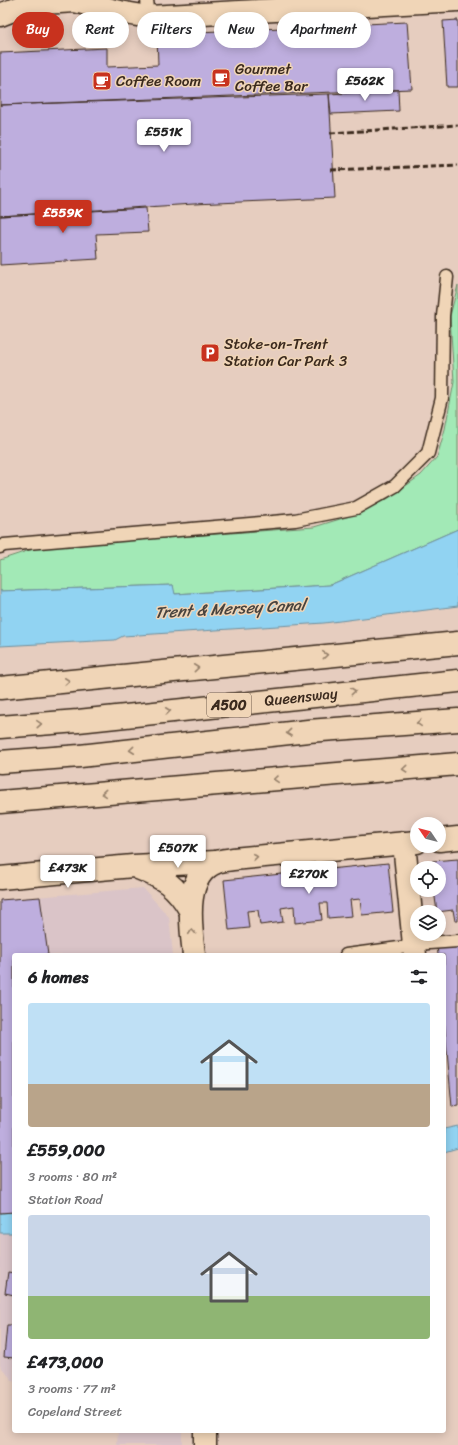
<!DOCTYPE html>
<html lang="en">
<head>
<meta charset="utf-8">
<style>
	:root { --surface:#fff; --page:#f2f2f2; --text:#202124; --muted:#757577; --accent:#c8321e }
	body { margin:0; font-family:Sriracha,sans-serif; background:var(--page); color:var(--text); height:100vh; display:flex; flex-direction:column; font-size:15px; white-space:nowrap }
	* { box-sizing:border-box; margin:0 }
	p { font-size:13px; color:var(--muted) }
	.icon { flex:none; width:22px; height:22px; fill:none; stroke:currentColor; stroke-width:2; stroke-linecap:round; stroke-linejoin:round }
	.map { position:relative; flex:1; overflow:hidden }
	.drawer { position:absolute; left:12px; top:953px; width:434px; height:480px; display:flex; flex-direction:column; background:var(--surface); border-radius:4px; box-shadow:0 2px 10px #0003 }
	.drawer>* { flex:none }
	.guide { position:absolute; left:12px; top:12px; width:434px; height:36px; display:flex; gap:8px }
	.needle { width:26px; rotate:305deg }
	.buttons { position:absolute; left:410px; top:817px; display:grid; gap:8px }
	.buttons a { display:grid; place-items:center; width:36px; height:36px; border-radius:50%; background:var(--surface); box-shadow:0 2px 10px #0003; font-size:20px }
	.price { position:absolute; translate:-50% -34px; padding:0 9px; border-radius:4px; background:#fff; color:#222; font-size:13px; line-height:26px; filter:drop-shadow(0 1px 2px #0008) }
	.price::after { content:''; position:absolute; left:50%; top:24px; width:12px; height:9px; margin-left:-6px; background:inherit; clip-path:polygon(0 0,100% 0,50% 100%) }
	.price.current { background:var(--accent); color:#fff }
	ul { padding:0; list-style:none }
	li { display:grid; align-content:center; gap:8px; height:212px; padding:0 16px }
	li span { display:grid; place-items:center; height:124px; border-radius:4px; color:#555 }
	li>.icon { margin-inline-start:auto }
	span .icon { width:72px; height:72px; fill:#fffc; stroke-width:1 }
	li b { font-size:17px }
	h2 { display:flex; justify-content:space-between; align-items:center; height:48px; padding:0 16px; font-size:17px }
	.pill { padding:0 14px; border-radius:18px; background:var(--surface); box-shadow:0 2px 10px #0003; font-size:14px; line-height:36px }
	.pill.current { background:var(--accent); color:#fff }
	.map>svg:first-child { display:block }
	.built { fill:#dac4c8 }
	.green { fill:#a2e9b6; stroke:#6e8a6a }
	.water { fill:#91d3f2; stroke:#6f8f9d }
	.building { fill:#beaede; stroke:#3b2a1e }
	.lines { fill:none; stroke-linecap:round; stroke-linejoin:round }
	.lane-casing { stroke:#3b2a1e; stroke-width:15 }
	.street-casing { stroke:#3b2a1e; stroke-width:25 }
	.secondary-casing { stroke:#3b2a1e; stroke-width:25 }
	.primary-casing { stroke:#3b2a1e; stroke-width:25 }
	.highway-casing { stroke:#3b2a1e; stroke-width:25 }
	.lane { stroke:#f0d5b7; stroke-width:12 }
	.street { stroke:#f0d5b7; stroke-width:22 }
	.secondary { stroke:#f0d5b7; stroke-width:22 }
	.primary { stroke:#f0d5b7; stroke-width:22 }
	.highway { stroke:#f0d5b7; stroke-width:22 }
	.rail { stroke:#3b2a1e; stroke-width:3; stroke-dasharray:6 3; stroke-linecap:butt }
	.oneway { stroke:#96806a }
	.labels { text-anchor:middle; stroke-width:3; stroke-linejoin:round; paint-order:stroke }
	.shield { fill:#f0d5b7; stroke:#715d4c; stroke-width:1 }
	.shield-label { font-size:14px; font-weight:bold; fill:#3b2a1e }
	.poi-label { font-size:15px; fill:#3b2a1e; stroke:#f0d5b7; text-anchor:start }
	.street-label { font-size:15px; fill:#3b2a1e; stroke:#f0d5b7 }
	.water-label { font-size:16px; font-style:italic; fill:#48433e; stroke:#f0d5b7 }
</style>
</head>
<body>
<div class="map">
<svg width="458" height="1445" viewBox="0 0 458 1445">
	<rect width="100%" height="100%" fill="#e6cdbf"/>
	<filter id="ink" filterUnits="userSpaceOnUse"><feTurbulence type="fractalNoise" baseFrequency=".025" numOctaves="2"/><feDisplacementMap in="SourceGraphic" scale="8" xChannelSelector="R" yChannelSelector="G"/><feConvolveMatrix kernelMatrix="1 2 1 2 8 2 1 2 1" color-interpolation-filters="sRGB"/></filter>
	<g filter="url(#ink)">
		<path class="built" d="M143,888l26,29 4,38h-159v257l-14,1v-313z
			M0,1233h14v149l-14,-16z
			M118,1431h64v14h-65z"/>
		<path class="green" d="M458,285v244l-128,56 -156,9 -1,-9 -173,6v-31l39,-13 275,-20 39,-12 34,-16 34,-24 16,-18 8,-28 9,-47 -4,-66z"/>
		<path class="water" d="M458,529v77l-134,17 -201,13 -8,4 -115,6v-55l173,-6 2,9 155,-9z
			M458,1126v22l-14,4v-23z
			M14,1212v21h-14v-20z"/>
		<path class="building" d="M458,20v67h-11l-4,-66z
			M407,22l5,67 -412,16v-52l107,-5v19l51,-2 -1,-31z
			M398,90l1,21 -68,3 -2,-20z
			M329,94l6,104 -141,6 -194,12v-111z
			M146,208l2,24 -52,2 2,25 -98,6v-49z
			M458,859v62h-3l-2,-11 -16,2 -3,-22h5v-22h-6l-1,-7z
			M388,863l5,49 -31,3 -2,-16 -10,1 2,16 -24,2 -1,-15h-7l2,17 -27,3 -1,-17 -13,2 2,14 -23,3 -2,-15 -11,1 2,17 -20,2 -5,-50z
			M40,897l8,58h-34v257l-14,1v-313z
			M458,943v163l-6,1 -8,-89v-63h-6l-1,-10z
			M14,1270v25l-9,-2 3,-21 6,1z
			M7,1325h7v33l-10,-1z"/>
		<g class="lines">
			<g class="lane-casing">
				<path id="lane" d="M147,0l2,17
					M0,547l4,-2 291,-25 61,-12 39,-22 33,-33 14,-55 1,-82 4,-39
					M415,944l43,-3
					M346,955l68,-9"/>
			</g>
			<g class="street-casing">
				<path id="street" d="M404,843l11,112"/>
			</g>
			<g class="secondary-casing">
				<path id="secondary" d="M0,15l28,-11 47,-3 44,11 30,5 309,-17
					M138,868c25,10 38,17 52,42
					M0,878l133,-12 83,-4"/>
			</g>
			<g class="primary-casing">
				<path id="primary" d="M439,840l19,-2
					M194,955c-3,-29 -12,-80 23,-93 5,-2 11,-2 16,-3l184,-17
					M205,1445v-14"/>
			</g>
			<g class="highway-casing">
				<path id="highway" d="M0,688l458,-45
					M0,727l78,-6 380,-40
					M0,762l80,-6 228,-25 150,-11
					M0,802l458,-38"/>
			</g>
			<use href="#lane" class="lane"/>
			<use href="#street" class="street"/>
			<use href="#secondary" class="secondary"/>
			<use href="#primary" class="primary"/>
			<use href="#highway" class="highway"/>
			<path class="rail" d="M330,133l128,-8
				M331,170l127,-5"/>
		</g>
		<defs><path id="oneway-chevron" d="M-2-3.5L2.5 0L-2 3.5" fill="none" stroke-width="1.6" stroke-linecap="round" stroke-linejoin="round"/></defs>
		<g class="oneway">
			<use href="#oneway-chevron" transform="translate(325 655) rotate(-5)"/>
			<use href="#oneway-chevron" transform="translate(196 668) rotate(-6)"/>
			<use href="#oneway-chevron" transform="translate(67 681) rotate(-6)"/>
			<use href="#oneway-chevron" transform="translate(353 691) rotate(-6)"/>
			<use href="#oneway-chevron" transform="translate(168 711) rotate(-6)"/>
			<use href="#oneway-chevron" transform="translate(419 723) rotate(176)"/>
			<use href="#oneway-chevron" transform="translate(39 724) rotate(-4)"/>
			<use href="#oneway-chevron" transform="translate(289 733) rotate(174)"/>
			<use href="#oneway-chevron" transform="translate(132 750) rotate(174)"/>
			<use href="#oneway-chevron" transform="translate(405 769) rotate(175)"/>
			<use href="#oneway-chevron" transform="translate(276 779) rotate(175)"/>
			<use href="#oneway-chevron" transform="translate(104 793) rotate(175)"/>
			<use href="#oneway-chevron" transform="translate(255 857) rotate(-5)"/>
			<use href="#oneway-chevron" transform="translate(192 932) rotate(-95)"/>
		</g>
	</g>
	<defs>
		<g id="cafe-square" transform="scale(1)"><rect x="-9" y="-9" width="18" height="18" rx="4" fill="#c8321e" stroke="#f0d5b7"/><path d="M-5.5-4.5H6V0H3Q3 3.5 0 3.5H-2.5Q-5.5 3.5-5.5 0ZM3-3.2v2h1.7v-2ZM-6 4.5H4V6H-6Z" fill="#fff"/></g>
		<g id="parking-square" transform="scale(1)"><rect x="-9" y="-9" width="18" height="18" rx="4" fill="#c8321e" stroke="#f0d5b7"/><path d="M-3.5-5.5H1a3.5 3.5 0 0 1 0 7H-1V5.5H-3.5ZM-1-3.4V-.6H.8a1.4 1.4 0 0 0 0-2.8Z" fill="#fff"/></g>
	</defs>
	<g fill-rule="evenodd">
		<use href="#cafe-square" x="221" y="78"/>
		<use href="#cafe-square" x="102" y="81"/>
		<use href="#parking-square" x="210" y="353"/>
	</g>
	<g class="labels">
		<rect class="shield" x="207" y="693" width="44" height="24" rx="3"/>
		<g class="shield-label">
			<text x="229" y="710">A500</text>
		</g>
		<g class="poi-label">
			<text x="235" y="74">Gourmet<tspan x="235" dy="17">Coffee Bar</tspan></text>
			<text x="116" y="86">Coffee Room</text>
			<text x="224" y="349">Stoke-on-Trent<tspan x="224" dy="17">Station Car Park 3</tspan></text>
		</g>
		<g class="street-label">
			<text transform="translate(301 697) rotate(-6)" y="5">Queensway</text>
		</g>
		<g class="water-label">
			<text transform="translate(230 608) rotate(-3)" y="6">Trent &amp; Mersey Canal</text>
		</g>
	</g>
</svg>
<div class="buttons">
<a><svg class="needle" viewBox="-14 -14 28 28"><path d="M0-13l5 13h-10z" fill="#e53935"/><path d="M0 13l5-13h-10z" fill="#757577"/></svg></a>
<a><svg class="icon" aria-label="locate" viewBox="0 0 24 24"><circle cx="12" cy="12" r="6"/><path d="M12 2v4M12 18v4M2 12h4M18 12h4"/></svg></a>
<a><svg class="icon" aria-label="layers" viewBox="0 0 24 24"><path d="M12 4l9 5-9 5-9-5zM3 14l9 5 9-5"/></svg></a>
</div>
<b class="price" style="left:365px;top:102px">£562K</b>
<b class="price" style="left:164px;top:153px">£551K</b>
<b class="price current" style="left:63px;top:234px">£559K</b>
<b class="price" style="left:178px;top:869px">£507K</b>
<b class="price" style="left:68px;top:889px">£473K</b>
<b class="price" style="left:309px;top:895px">£270K</b>
<div class="guide">
<a class="pill current">Buy</a>
<a class="pill">Rent</a>
<a class="pill">Filters</a>
<a class="pill">New</a>
<a class="pill">Apartment</a>
</div>
<section class="drawer">
<h2>6 homes<svg class="icon" aria-label="filters" viewBox="0 0 24 24"><path d="M4 7h16M4 17h16"/><circle cx="9" cy="7" r="2"/><circle cx="15" cy="17" r="2"/></svg></h2>
<ul>
<li><span style="background:linear-gradient(#bfe0f5 65%,#b9a48a 0)"><svg class="icon" aria-label="home" viewBox="0 0 24 24"><path d="M3 11l9-7 9 7M6 9v11h12V9"/></svg></span><div><b>£559,000</b><p>3 rooms · 80 m²</p><p>Station Road</p></div></li>
<li><span style="background:linear-gradient(#c9d6e8 65%,#8fb573 0)"><svg class="icon" aria-label="home" viewBox="0 0 24 24"><path d="M3 11l9-7 9 7M6 9v11h12V9"/></svg></span><div><b>£473,000</b><p>3 rooms · 77 m²</p><p>Copeland Street</p></div></li>
</ul>
</section>
</div>
</body>
</html>
